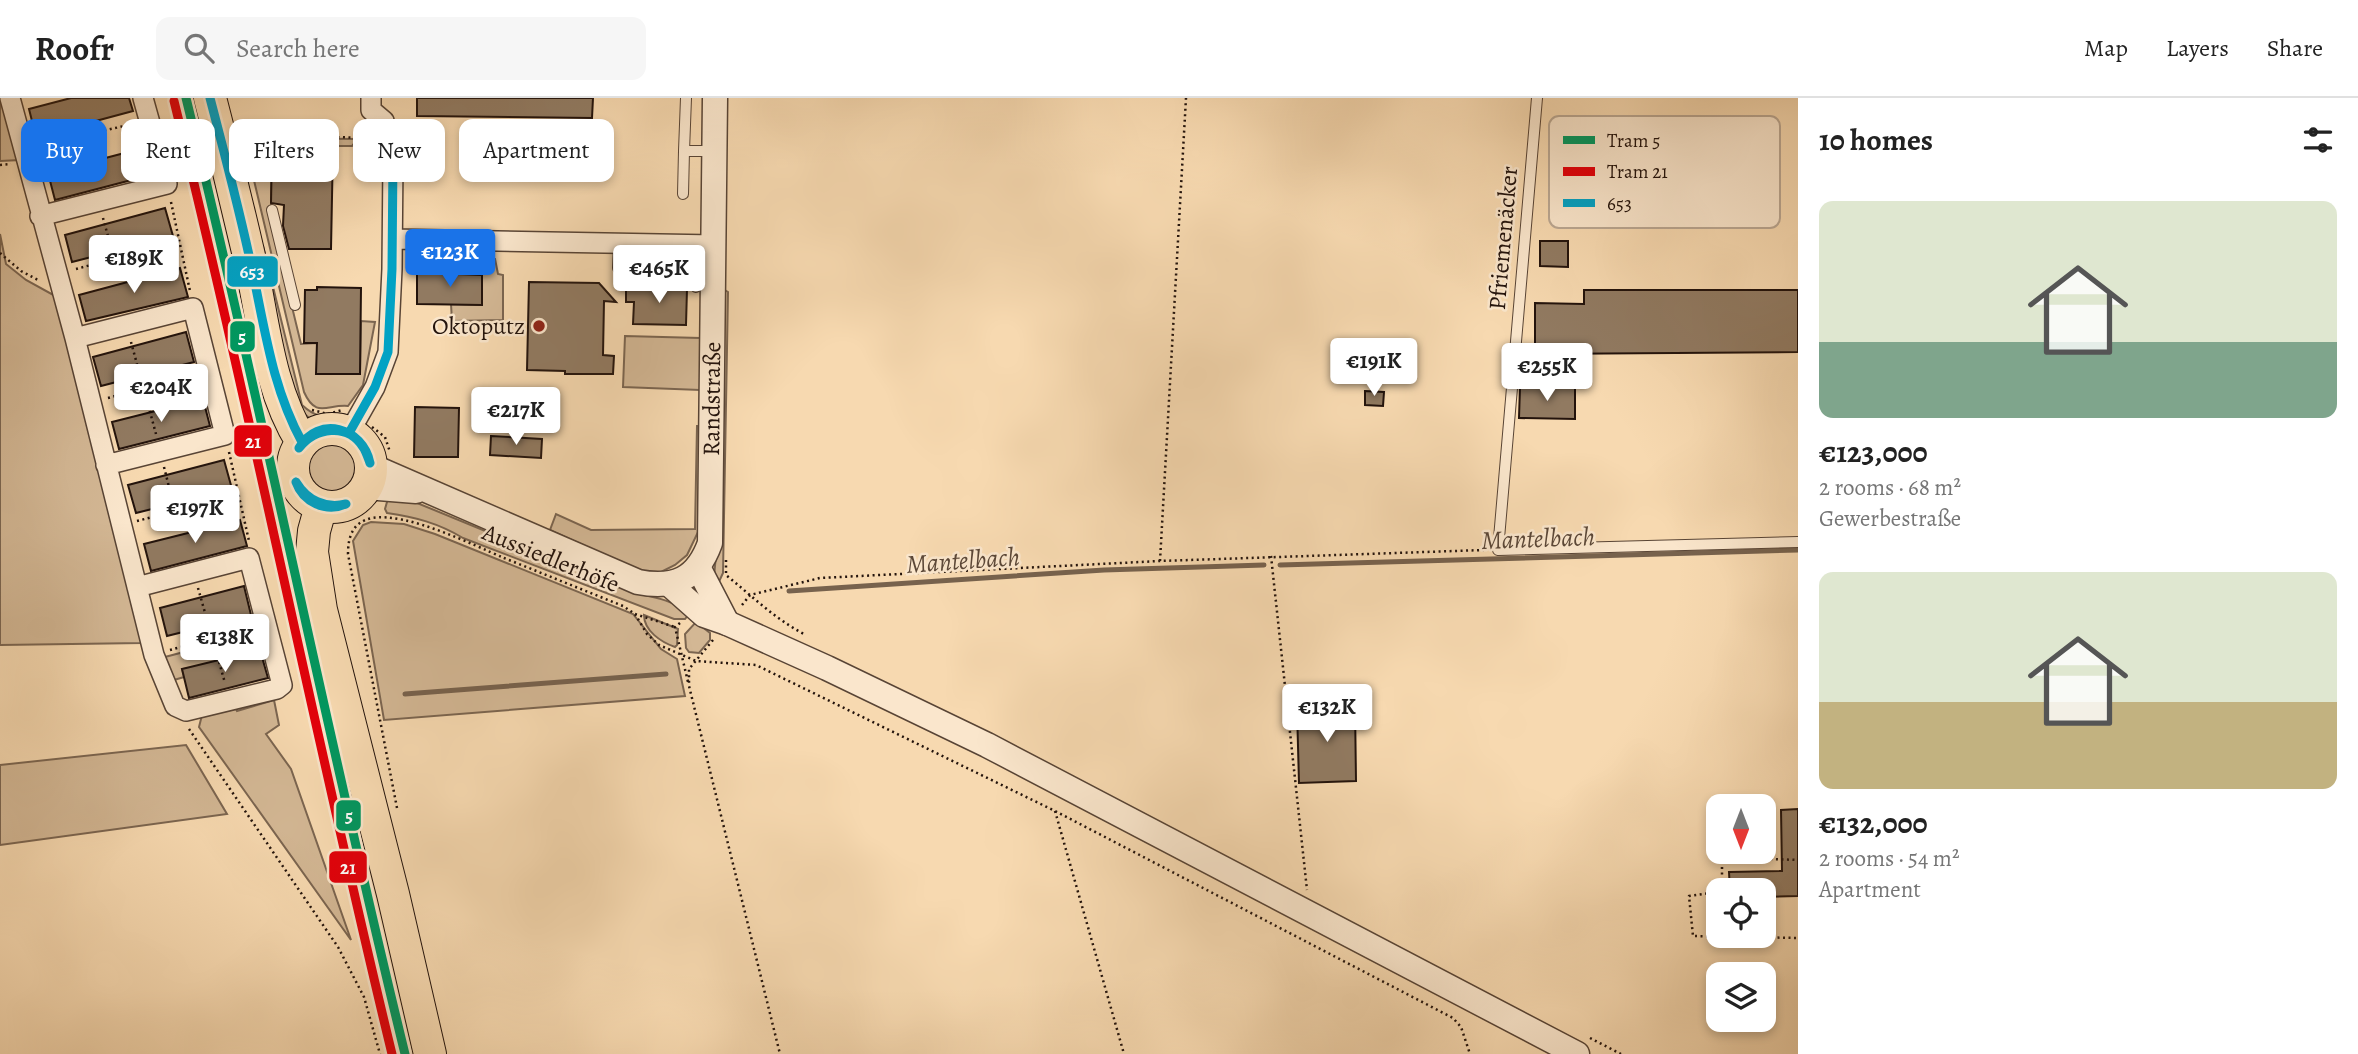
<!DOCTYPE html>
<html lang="en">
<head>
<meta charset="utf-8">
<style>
	:root { --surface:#fff; --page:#f6f6f6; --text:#222; --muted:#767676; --line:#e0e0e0; --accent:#1a73e8 }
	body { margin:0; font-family:Alegreya,serif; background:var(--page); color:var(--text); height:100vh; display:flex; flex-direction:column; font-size:26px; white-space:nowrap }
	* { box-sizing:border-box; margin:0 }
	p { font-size:23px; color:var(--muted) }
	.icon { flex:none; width:38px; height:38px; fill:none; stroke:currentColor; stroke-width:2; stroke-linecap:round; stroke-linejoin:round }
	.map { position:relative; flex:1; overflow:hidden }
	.sheet { display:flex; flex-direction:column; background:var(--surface); width:560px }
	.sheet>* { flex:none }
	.top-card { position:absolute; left:21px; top:21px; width:665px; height:63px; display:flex; gap:14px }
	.needle { width:46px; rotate:180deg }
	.controls { position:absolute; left:1706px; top:696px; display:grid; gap:14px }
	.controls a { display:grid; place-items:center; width:70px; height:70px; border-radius:14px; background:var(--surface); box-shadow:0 4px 10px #0003; font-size:35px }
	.price { position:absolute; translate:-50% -60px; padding:0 16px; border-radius:7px; background:#fff; color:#222; font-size:23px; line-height:46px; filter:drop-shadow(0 2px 4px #0008) }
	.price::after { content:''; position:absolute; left:50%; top:42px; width:21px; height:16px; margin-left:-10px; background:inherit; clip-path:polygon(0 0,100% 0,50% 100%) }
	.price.selected { background:var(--accent); color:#fff }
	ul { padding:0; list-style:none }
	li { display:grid; align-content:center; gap:14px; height:371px; padding:0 21px }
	li span { display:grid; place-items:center; height:217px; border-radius:14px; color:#555 }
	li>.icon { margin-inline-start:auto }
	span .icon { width:126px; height:126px; fill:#fffc; stroke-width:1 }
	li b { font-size:30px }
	h2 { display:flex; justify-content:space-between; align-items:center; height:84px; padding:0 21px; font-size:30px }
	.tag { padding:0 24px; border-radius:14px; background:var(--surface); box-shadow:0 4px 10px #0003; font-size:24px; line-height:63px }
	.tag.selected { background:var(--accent); color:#fff }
	header { display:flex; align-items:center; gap:42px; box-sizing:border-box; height:98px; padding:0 35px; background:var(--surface); border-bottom:2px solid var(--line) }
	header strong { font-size:33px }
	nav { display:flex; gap:38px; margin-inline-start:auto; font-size:24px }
	.search { width:490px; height:63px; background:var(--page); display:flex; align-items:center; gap:18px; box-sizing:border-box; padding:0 24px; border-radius:14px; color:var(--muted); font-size:26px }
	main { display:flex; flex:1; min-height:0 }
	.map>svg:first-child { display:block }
	.green { fill:#d3b794; stroke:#7b6550; stroke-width:2 }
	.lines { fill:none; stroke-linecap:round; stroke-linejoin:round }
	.stream { stroke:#77624d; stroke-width:5 }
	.building { fill:#917a61; stroke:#23130c; stroke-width:2 }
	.service-casing { stroke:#584435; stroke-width:12 }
	.minor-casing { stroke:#584435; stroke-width:22 }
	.tertiary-casing { stroke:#584435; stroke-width:27 }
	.primary-casing { stroke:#23130c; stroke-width:34 }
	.path { stroke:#23130c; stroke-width:2.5; stroke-dasharray:2 3.5; stroke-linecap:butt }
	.service { stroke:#fae6cc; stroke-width:10 }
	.minor { stroke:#fae6cc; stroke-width:19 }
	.tertiary { stroke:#fae6cc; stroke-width:24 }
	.primary { stroke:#f7d9b0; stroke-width:32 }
	.bus-1-casing { stroke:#fae6cc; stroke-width:14 }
	.bus-1 { stroke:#02a2c4; stroke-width:9 }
	.tram-1-casing { stroke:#fae6cc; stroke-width:14 }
	.tram-2-casing { stroke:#fae6cc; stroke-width:14 }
	.tram-1 { stroke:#00975f; stroke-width:9 }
	.tram-2 { stroke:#e2000a; stroke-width:9 }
	.poi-dot { fill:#8f2418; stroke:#fae6cc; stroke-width:2.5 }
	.labels { text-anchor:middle; stroke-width:5; stroke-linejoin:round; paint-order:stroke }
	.street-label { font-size:24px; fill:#23130c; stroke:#fae6cc }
	.poi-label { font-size:24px; fill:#23130c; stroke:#fae6cc; text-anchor:end }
	.water-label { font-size:26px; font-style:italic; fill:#5b4737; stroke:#fae6cc }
	.key { fill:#fae6cc; stroke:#baa792; stroke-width:2 }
	.key-label { font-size:19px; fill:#23130c }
	.line-badge { stroke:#fae6cc; stroke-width:2.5 }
	.badge-label { font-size:19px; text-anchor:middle; font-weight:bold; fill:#fff }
</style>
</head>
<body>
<header>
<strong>Roofr</strong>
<div class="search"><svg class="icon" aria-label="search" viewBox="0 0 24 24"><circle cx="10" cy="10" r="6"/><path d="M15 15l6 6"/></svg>Search here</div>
<nav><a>Map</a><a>Layers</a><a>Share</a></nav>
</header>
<main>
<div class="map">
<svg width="1798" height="956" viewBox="0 0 1798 956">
	<rect width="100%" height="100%" fill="#f7d9b0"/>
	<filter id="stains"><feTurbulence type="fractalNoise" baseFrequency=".00286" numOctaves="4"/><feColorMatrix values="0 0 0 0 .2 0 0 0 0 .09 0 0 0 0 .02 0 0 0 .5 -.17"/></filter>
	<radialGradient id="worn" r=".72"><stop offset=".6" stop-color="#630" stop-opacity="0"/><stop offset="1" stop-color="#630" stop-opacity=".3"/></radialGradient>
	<path class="green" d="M0,0h2l18,62 -20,1z
		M244,40l114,1 -6,7h-66v3l-14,1 -1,55 6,40 24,99 16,-1v31h43l1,-53 14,1 -12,63 -15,21c-21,-2 -32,13 -44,-14z
		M0,136l6,30 20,16 31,17 85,346 -142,2z
		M263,148l39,159c23,21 27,3 44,10 -22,18 -40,5 -53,-15z
		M495,161l3,15 5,1v45l-51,1 -1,-17 30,1 1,-30 -25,-1v-5l10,-9z
		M723,191l5,3 -5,281 -6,13 -3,-9 3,-33z
		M625,238l75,2v52l-77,-3z
		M697,328h4l-2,104 -12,25 -12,10 -14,7h-20l-91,-42 6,-16 35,16 104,-1z
		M296 371a34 34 0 1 1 68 0a34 34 0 1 1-68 0Z
		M389,397l11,1 239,98c20,4 35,7 50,20l-4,5h-11l-211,-81c-25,-15 -48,-21 -76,-25l-2,-4z
		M371,424l33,2 31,10 198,80 28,35 16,10 8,37 -301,24 -31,-179 10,-16z
		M644,517l34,14 -1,16 -2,2c-14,-5 -31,-16 -31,-32z
		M696,524l14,11v7l-11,13 -10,-1 -3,-4 -1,-14z
		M263,533l6,25 -6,1 -3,-7 -32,8 -2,6 -4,-22z
		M214,546l7,20 -39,5 2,8 -10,3 -9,-23z
		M274,602l5,25 -13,9 25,35 60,171 -152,-213 4,-16 31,-7 3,7z
		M186,647l41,69 -227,31v-80z"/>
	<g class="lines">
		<path class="stream" d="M1280,467l518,-15
			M789,493l315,-21 160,-5
			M405,596l261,-20"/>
	</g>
	<path class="building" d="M71,0h58l4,13 -97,26 -7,-28z
		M417,0h176l-1,20 -175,-2z
		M286,48h47l-2,103h-42l-6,-23 1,-21 -13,-2 1,-54h14z
		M136,52l7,27 -88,23 -7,-27z
		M165,110l8,28 -101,26 -7,-27z
		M1540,143h28v26l-28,-1z
		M449,169l8,7 25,1v30l-65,-1v-30h25z
		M180,170l8,29 -102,24 -7,-26z
		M663,178l5,12 19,1 -1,36 -53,-1 1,-22h-8v-14h32z
		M529,184l70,1 17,19 -12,-1 -1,54 11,1 -1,18h-48v-3l-38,-1z
		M317,189l44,1 -1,86h-44l1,-31h-13l1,-53h12z
		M1584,192h214v62l-263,2v-51l49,1z
		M186,234l8,30 -93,24 -8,-29z
		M1520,289l55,1v31l-56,-1z
		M1365,293l19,1 -1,14 -18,-1z
		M203,301l7,27 -91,23 -7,-27z
		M415,309l44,1 -1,49h-44z
		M491,338l51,3 -1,19 -51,-3z
		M224,362l8,29 -96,24 -8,-28z
		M240,422l7,26 -96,25 -7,-27z
		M244,488l7,29 -84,21 -7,-28z
		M260,552l8,28 -79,20 -7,-29z
		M1355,607l1,76 -57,2 -2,-74z
		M1798,711v87l-34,1v-6h-34l-1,-19 53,-1 -1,-61z"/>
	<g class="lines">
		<g class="service-casing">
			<path id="service" d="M686,0l-2,53h31
				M1537,0l-39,452 300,-8
				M683,96l1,-43
				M272,112l23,95
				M619,146l-1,24 63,1 15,18"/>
		</g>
		<g class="minor-casing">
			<path id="minor" d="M10,0l65,240 79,317 21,51 11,5 91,-22 5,-4 -33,-127 -112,29
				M40,118l127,-32 -24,-86
				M393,141l322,6
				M75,240l118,-30 32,127 -119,30
				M349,335l26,-46 13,-35 4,-83 1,-110 -8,-23 -1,-15 -13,-11v-12"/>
		</g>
		<g class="tertiary-casing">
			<g id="tertiary">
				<path id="s1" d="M371,368l267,116c37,7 59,-3 72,-39l5,-445"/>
				<path d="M366,389l50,4"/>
				<path d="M698,469l29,56"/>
				<path d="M669,486l35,31 23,8 100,45 160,77 590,309"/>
			</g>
		</g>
		<g class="primary-casing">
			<path id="primary" d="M210,0c15,57 29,114 42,171 12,59 18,122 50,173
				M293 370a39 39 0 1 1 78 0a39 39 0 1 1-78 0Z
				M321,408l-7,25 -2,21 9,58 72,284 37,160"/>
		</g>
		<path class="path" d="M244,36l122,4
			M83,38l11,48
			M40,47l93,-21
			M409,62h21
			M0,67l11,-1
			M171,104l19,89
			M103,120l11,40
			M0,155l21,18 19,10
			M76,171l105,-28
			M131,244l25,92
			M108,300l85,-23
			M312,312l16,4 14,-4
			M372,329l13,10 5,15
			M229,354l20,89
			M164,369l11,44
			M137,423l102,-26
			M1271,458l36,334
			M726,462v15c26,21 50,45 80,60
			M1160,463l26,-463
			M198,490l27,95
			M742,507l8,-10 70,-17 340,-17 324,-11
			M635,516l40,13
			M680,525l-5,4 13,55
			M713,542l-24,29v17l91,368
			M170,552l78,-22
			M189,631l149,218 26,50 16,57
			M397,710l-49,-254c0,-18 5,-32 24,-36 35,-6 99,26 132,40 40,16 79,32 119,48l12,8 12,20 12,11 37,16 60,4 299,146 398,207 8,9 9,27
			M1055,713l69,243
			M1722,793v-34l76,3
			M1718,794l-29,4 4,40 105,2
			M1590,940l31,16"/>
		<use href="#service" class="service"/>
		<use href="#minor" class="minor"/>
		<use href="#tertiary" class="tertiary"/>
		<use href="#primary" class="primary"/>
		<g class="bus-1-casing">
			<path id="bus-1" d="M210,0c15,57 30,114 42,171 13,60 20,118 50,173
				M349,335l26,-46 13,-35 4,-83 1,-110 -8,-23
				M299,350c19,-33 64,-21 71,15
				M299,350c16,-20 48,-26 64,-1 3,4 5,11 7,16
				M296,384c11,18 29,27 50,22
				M296,384c7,20 30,31 50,22"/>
		</g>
		<use href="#bus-1" class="bus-1"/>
		<g class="tram-1-casing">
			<path id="tram-1" d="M186,0c78,318 141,638 219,956"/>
		</g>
		<g class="tram-2-casing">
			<path id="tram-2" d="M174,3c78,316 141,636 218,953"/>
		</g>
		<use href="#tram-1" class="tram-1"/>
		<use href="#tram-2" class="tram-2"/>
	</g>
	<circle class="poi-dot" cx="539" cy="228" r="7"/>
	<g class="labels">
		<g class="street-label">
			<text transform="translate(1503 140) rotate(-85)" y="8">Pfriemenäcker</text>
			<text dy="8" stroke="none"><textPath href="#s1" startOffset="527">Randstraße</textPath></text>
			<text transform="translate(551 460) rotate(22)" y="8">Aussiedlerhöfe</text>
		</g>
		<g class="poi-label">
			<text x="525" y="236">Oktoputz</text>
		</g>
		<g class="water-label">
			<text transform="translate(1538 440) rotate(-2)" y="9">Mantelbach</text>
			<text transform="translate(963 462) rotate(-4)" y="9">Mantelbach</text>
		</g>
	</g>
	<rect x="1549" y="18" width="231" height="112" rx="10" class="key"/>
	<rect x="1563" y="38" width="32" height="8" fill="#00975f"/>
	<rect x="1563" y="69" width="32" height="9" fill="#e2000a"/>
	<rect x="1563" y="101" width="32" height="8" fill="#02a2c4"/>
	<g class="key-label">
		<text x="1607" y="49">Tram 5</text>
		<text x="1607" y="80">Tram 21</text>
		<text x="1607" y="112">653</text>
	</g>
	<g class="line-badge">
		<rect x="226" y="157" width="53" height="33" rx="7" fill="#02a2c4"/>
		<rect x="229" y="222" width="27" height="33" rx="7" fill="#00975f"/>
		<rect x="233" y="326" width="40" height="34" rx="7" fill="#e2000a"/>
		<rect x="335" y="701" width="27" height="33" rx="7" fill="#00975f"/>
		<rect x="328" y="752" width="40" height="34" rx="7" fill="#e2000a"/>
	</g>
	<g class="badge-label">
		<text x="252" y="180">653</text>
		<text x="242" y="245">5</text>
		<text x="253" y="350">21</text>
		<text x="349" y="724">5</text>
		<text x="348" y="776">21</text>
	</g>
	<rect width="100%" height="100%" filter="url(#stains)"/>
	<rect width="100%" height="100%" fill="url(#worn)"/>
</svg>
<div class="controls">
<a><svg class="needle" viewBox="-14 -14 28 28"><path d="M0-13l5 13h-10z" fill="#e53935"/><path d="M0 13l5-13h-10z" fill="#767676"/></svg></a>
<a><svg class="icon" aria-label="locate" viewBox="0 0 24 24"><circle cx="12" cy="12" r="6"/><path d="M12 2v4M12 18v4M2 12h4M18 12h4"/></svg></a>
<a><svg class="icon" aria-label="layers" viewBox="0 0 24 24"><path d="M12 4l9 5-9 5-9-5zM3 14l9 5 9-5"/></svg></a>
</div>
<b class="price selected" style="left:450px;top:191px">€123K</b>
<b class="price" style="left:134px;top:197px">€189K</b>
<b class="price" style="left:659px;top:207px">€465K</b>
<b class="price" style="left:1374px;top:300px">€191K</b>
<b class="price" style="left:1547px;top:305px">€255K</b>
<b class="price" style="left:161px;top:326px">€204K</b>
<b class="price" style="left:516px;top:349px">€217K</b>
<b class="price" style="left:195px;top:447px">€197K</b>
<b class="price" style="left:225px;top:576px">€138K</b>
<b class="price" style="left:1327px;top:646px">€132K</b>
<div class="top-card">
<a class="tag selected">Buy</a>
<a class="tag">Rent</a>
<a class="tag">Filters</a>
<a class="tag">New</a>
<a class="tag">Apartment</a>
</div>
</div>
<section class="sheet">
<h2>10 homes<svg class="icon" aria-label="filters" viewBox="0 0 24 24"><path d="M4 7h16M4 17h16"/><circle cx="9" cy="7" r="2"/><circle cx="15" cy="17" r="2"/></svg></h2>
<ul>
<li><span style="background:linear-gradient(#dfe7d0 65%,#7fa58c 0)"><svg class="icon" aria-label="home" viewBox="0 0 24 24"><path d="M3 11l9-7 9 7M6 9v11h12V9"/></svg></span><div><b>€123,000</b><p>2 rooms · 68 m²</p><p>Gewerbestraße</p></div></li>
<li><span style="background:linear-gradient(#dfe7d0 60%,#c2b280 0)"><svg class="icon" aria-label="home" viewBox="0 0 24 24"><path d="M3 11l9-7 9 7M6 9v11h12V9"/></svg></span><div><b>€132,000</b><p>2 rooms · 54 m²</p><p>Apartment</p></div></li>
</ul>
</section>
</main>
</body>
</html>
